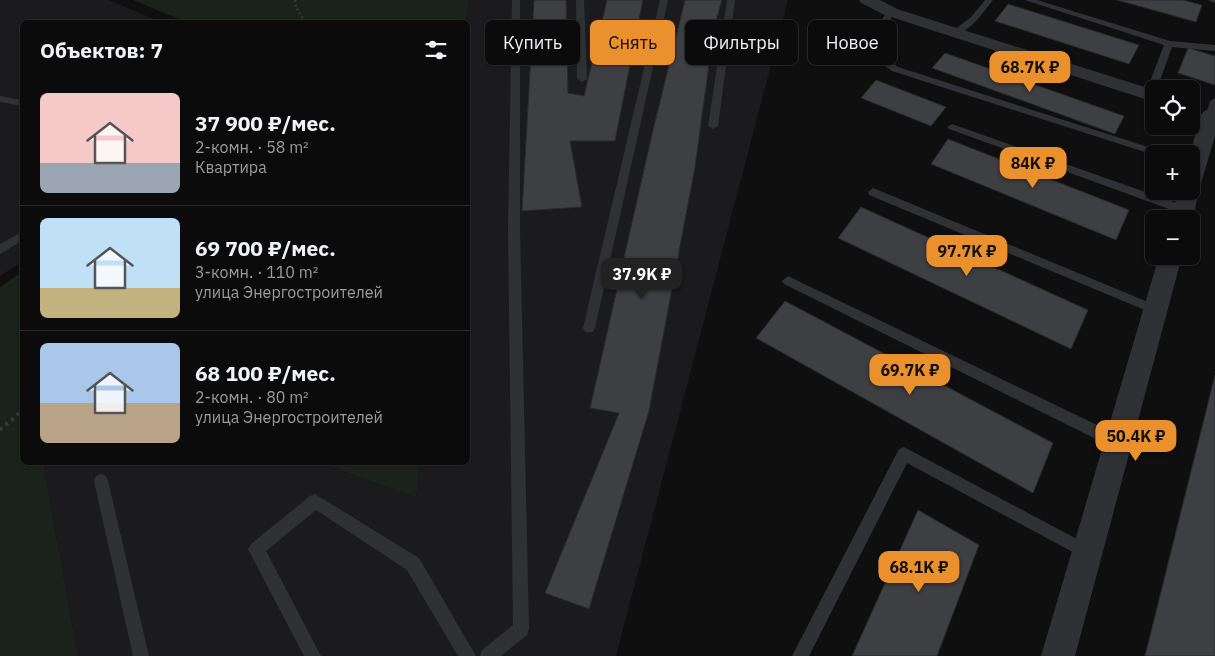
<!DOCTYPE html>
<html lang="ru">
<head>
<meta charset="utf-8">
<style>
	:root { --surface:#0b0b0c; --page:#19191a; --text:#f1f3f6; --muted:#9a9b9d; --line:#2b2b2d; --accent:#ea902d }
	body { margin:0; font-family:"IBM Plex Sans",sans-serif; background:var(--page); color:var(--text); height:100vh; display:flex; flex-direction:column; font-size:19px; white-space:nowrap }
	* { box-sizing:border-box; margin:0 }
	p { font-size:16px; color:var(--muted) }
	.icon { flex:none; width:28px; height:28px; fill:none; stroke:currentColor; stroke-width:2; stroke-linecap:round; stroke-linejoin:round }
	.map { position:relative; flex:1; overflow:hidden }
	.drawer { position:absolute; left:20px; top:20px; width:450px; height:445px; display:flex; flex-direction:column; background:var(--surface); border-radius:8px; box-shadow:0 1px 4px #0004,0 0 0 1px var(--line) }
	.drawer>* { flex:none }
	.hud { position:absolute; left:485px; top:20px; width:475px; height:45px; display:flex; gap:10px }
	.controls { position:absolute; left:1145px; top:80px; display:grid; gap:10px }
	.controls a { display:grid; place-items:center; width:55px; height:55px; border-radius:8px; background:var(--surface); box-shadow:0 1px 4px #0004,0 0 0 1px var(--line); font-size:25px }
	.price { position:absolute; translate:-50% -42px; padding:0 11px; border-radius:10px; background:var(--accent); color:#111; font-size:16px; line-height:32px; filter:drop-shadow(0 1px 2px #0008) }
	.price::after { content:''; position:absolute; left:50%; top:30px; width:15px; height:11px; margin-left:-8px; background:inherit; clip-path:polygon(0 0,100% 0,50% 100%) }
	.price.selected { background:#222; color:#fff }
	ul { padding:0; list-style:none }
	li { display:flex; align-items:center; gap:15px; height:125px; padding:0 20px }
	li+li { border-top:1px solid var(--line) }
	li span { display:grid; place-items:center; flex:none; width:140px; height:100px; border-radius:8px; color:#555 }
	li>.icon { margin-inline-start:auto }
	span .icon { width:60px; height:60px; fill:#fffc; stroke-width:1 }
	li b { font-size:21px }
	h2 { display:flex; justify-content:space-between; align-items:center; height:60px; padding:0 20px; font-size:21px }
	.chip { padding:0 18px; border-radius:8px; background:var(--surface); box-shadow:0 1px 4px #0004,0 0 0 1px var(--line); font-size:18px; line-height:45px }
	.chip.selected { background:var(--accent); color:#111 }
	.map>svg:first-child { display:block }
	.built { fill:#1b1b1d }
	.green { fill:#1b221b }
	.building { fill:#3e3f43; stroke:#29292c }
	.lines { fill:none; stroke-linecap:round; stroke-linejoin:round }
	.path-far1 { stroke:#36383c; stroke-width:2.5; stroke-dasharray:2 2.5; stroke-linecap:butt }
	.path { stroke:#36383c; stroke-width:4; stroke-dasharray:3 4.5; stroke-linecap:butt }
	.lane { fill:#303135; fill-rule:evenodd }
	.street { fill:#303135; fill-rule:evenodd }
</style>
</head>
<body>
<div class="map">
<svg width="1215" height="656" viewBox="0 0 1215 656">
	<rect width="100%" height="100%" fill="#0f0f10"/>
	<path class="built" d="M0,0h108l53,22h-139v240l-22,14z
		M469,0h319l-172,656h-538l-35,-193h278l95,35 4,-35 48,-1 -2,-440z"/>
	<path class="green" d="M133,0h336l-3,22h-280z
		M22,272v190l21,1 35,193h-78v-369z
		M321,463h99l-4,35z"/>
	<path class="building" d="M534,0h32l2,93 16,3 23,-96h36l-28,141h-45l12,66 -60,4z
		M685,0h37l-8,28 -19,139 -46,244 -60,198 -44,-16 74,-180 -29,-5 62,-274z
		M1117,0h66l19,5 -6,17z
		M1008,4l131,41 -10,19 -134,-43z
		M1188,48l27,8v29l-37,-12z
		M945,53l179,63 -9,18 -183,-66z
		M876,80l70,27 -15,19 -70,-28z
		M948,139l181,71 -13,30 -185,-76z
		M861,207l227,103 -17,39 -233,-111z
		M785,301l268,142 -20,50 -277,-155z
		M1215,375v281h-70z
		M918,510l61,35 -42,111h-85z"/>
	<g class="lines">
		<path class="path-far1" d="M295,0l1,7 9,15"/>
		<path class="path" d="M0,430l22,-19"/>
		<path class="lane" d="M512,0h8v229l9,400 -2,6 -26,21h-21l2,-6 31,-25 -5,-396z
			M576,0h8l3,79 -5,3 -5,-3z
			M660,0h8l-73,328 -2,4h-8l-2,-4z
			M727,0h8l-17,126 -5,3 -5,-3z
			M985,0h8c-8,10 -25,35 -39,34v-4l17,-13z
			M1025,0h12l133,41 45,4v6l-43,-4 -15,42h-3v7l-7,1 -2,-2 19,-50z
			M1208,0h7v3z
			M888,10l7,2 -20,31 3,10 20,14 266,85 1,2h-11v1l-262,-84 -21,-15 -4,-13z
			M0,96l22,4v6l-22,-4z
			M1215,98v18l-7,1 -2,-2 4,-14z
			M952,124l236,83 1,3 -1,3h-8l-231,-84 -2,-2z
			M873,188l287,119 2,3 -2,3h-8l-283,-118 -1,-3z
			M22,232v9l-22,13v-10z
			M788,276l336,162 2,5 -2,5 -5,1 -5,-1 -330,-164 -2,-3z
			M904,447l188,100 3,5 -3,5 -5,3 -5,-3 -175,-94 -98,193h-17l107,-207z
			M101,474l5,2 2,5 41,175h-16l-39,-175 2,-5z
			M315,494l104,64 57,98h-18l-51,-86 -91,-60 -50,41 55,105h-17l-56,-107 3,-5 59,-48z"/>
		<path class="street" d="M859,0h21l17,9 257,81v12l-269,-87 -24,-12z
			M1211,109l4,1v26l-16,54 -6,29 -2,3v-3h-20l7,-28h13l-1,-37 11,-39 3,-4z
			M1159,256h23l-107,400h-34z"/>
	</g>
</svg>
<div class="controls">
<a><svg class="icon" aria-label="locate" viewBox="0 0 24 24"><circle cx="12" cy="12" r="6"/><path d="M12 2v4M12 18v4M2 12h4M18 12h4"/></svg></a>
<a>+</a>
<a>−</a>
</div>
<b class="price" style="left:1030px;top:93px">68.7K ₽</b>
<b class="price" style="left:1033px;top:189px">84K ₽</b>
<b class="price" style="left:967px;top:277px">97.7K ₽</b>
<b class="price selected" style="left:642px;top:300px">37.9K ₽</b>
<b class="price" style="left:910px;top:396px">69.7K ₽</b>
<b class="price" style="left:1136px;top:462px">50.4K ₽</b>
<b class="price" style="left:919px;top:593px">68.1K ₽</b>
<div class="hud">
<a class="chip">Купить</a>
<a class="chip selected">Снять</a>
<a class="chip">Фильтры</a>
<a class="chip">Новое</a>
</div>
<section class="drawer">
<h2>Объектов: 7<svg class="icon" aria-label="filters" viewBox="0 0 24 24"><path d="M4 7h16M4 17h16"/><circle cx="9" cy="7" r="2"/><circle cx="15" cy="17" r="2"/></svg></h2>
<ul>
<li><span style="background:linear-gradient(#f6c9c9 70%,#9aa5b1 0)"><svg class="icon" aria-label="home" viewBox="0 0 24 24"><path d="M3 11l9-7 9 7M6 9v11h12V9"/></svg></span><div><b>37 900 ₽/мес.</b><p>2-комн. · 58 m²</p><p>Квартира</p></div></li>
<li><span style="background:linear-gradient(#bfe0f5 70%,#c2b280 0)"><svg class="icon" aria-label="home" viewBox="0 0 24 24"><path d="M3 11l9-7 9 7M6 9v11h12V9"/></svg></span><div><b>69 700 ₽/мес.</b><p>3-комн. · 110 m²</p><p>улица Энергостроителей</p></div></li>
<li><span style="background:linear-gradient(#a9c7e8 60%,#b9a48a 0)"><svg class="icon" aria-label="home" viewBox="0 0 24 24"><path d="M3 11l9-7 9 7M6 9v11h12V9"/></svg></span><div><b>68 100 ₽/мес.</b><p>2-комн. · 80 m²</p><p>улица Энергостроителей</p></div></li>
</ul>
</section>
</div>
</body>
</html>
